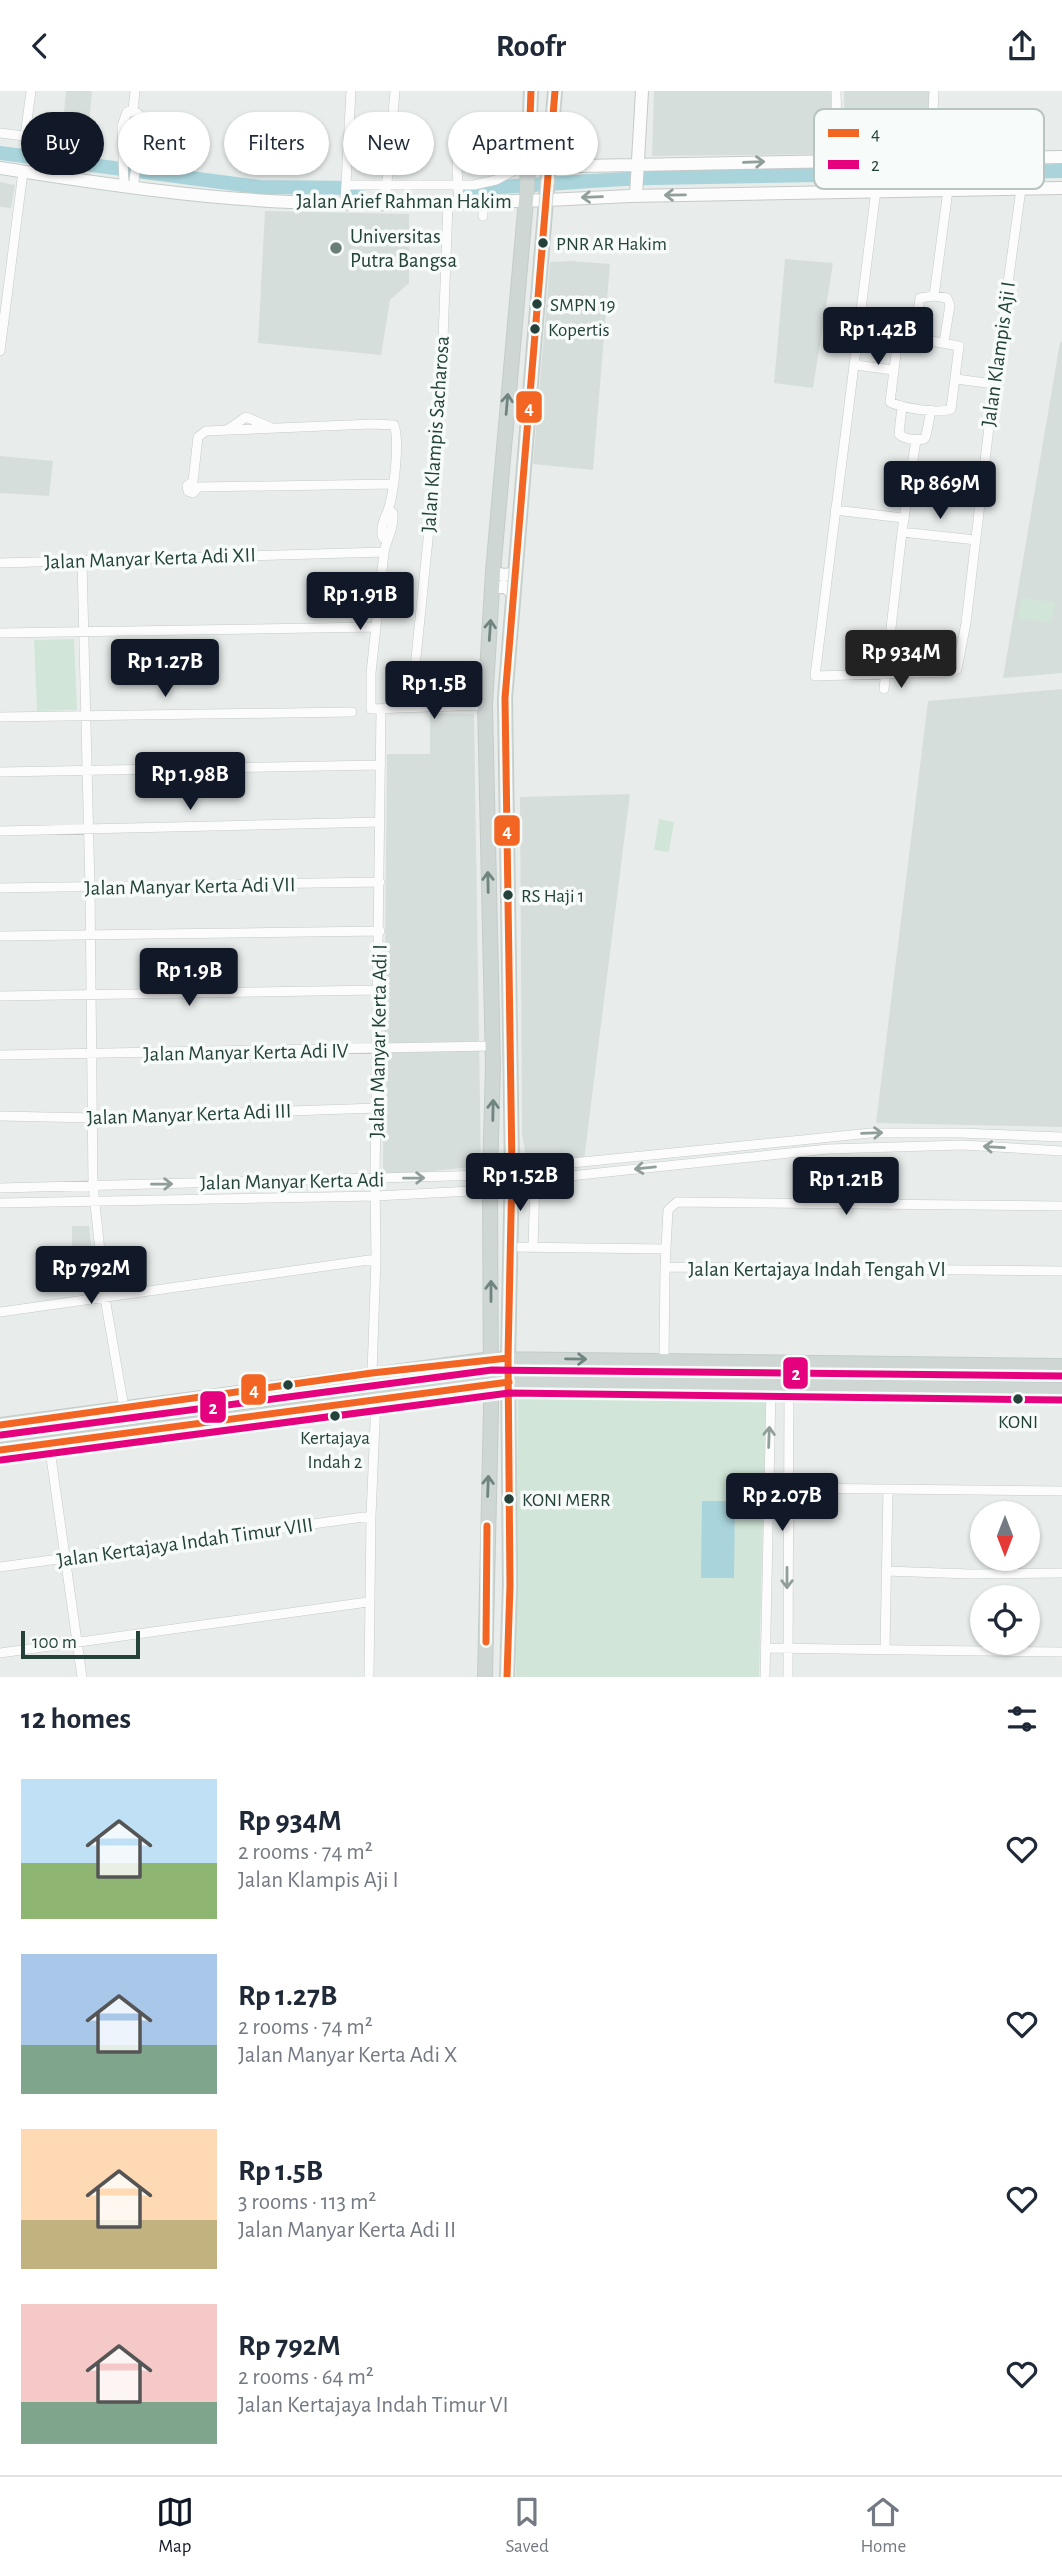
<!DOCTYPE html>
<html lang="en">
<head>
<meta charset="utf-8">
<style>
	:root { --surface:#fff; --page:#f2f2f3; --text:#1f2937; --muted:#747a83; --line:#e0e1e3; --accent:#111827 }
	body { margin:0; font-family:"Alegreya Sans",sans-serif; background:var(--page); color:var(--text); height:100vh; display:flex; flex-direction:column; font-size:26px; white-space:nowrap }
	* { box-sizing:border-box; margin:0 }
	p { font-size:23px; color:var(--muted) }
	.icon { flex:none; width:38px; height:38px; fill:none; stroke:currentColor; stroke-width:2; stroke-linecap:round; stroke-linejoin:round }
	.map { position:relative; height:1586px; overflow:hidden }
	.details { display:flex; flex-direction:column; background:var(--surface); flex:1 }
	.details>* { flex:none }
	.top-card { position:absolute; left:21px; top:21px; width:700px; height:63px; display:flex; gap:14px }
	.needle { width:46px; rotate:180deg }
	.tools { position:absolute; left:970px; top:1410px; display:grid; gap:14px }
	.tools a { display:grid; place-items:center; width:70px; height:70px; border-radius:50%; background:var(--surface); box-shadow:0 2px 5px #0004; font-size:35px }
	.scale { position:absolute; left:21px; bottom:18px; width:119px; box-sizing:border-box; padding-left:7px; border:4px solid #24423a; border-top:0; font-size:19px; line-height:24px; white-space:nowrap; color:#24423a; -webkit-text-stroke:5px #f7fbf9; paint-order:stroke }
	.price { position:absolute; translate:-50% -60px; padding:0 16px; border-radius:7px; background:var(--accent); color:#fff; font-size:23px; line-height:46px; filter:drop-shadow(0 2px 4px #0008) }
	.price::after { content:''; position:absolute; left:50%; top:42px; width:21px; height:16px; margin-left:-10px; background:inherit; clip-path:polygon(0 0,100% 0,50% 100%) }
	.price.current { background:#222; color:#fff }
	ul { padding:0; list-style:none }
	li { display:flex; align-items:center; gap:21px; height:175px; padding:0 21px }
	li span { display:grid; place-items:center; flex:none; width:196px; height:140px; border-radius:0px; color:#555 }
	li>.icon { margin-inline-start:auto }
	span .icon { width:84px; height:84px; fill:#fffc; stroke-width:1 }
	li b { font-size:30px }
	h2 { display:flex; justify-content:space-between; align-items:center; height:84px; padding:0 21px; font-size:30px }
	.tag { padding:0 24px; border-radius:32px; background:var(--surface); box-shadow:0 2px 5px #0004; font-size:24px; line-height:63px }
	.tag.current { background:var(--accent); color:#fff }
	header { display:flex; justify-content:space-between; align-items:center; height:91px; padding:0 21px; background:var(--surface); font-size:32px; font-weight:700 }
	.tabs { display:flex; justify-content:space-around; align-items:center; height:98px; border-top:2px solid var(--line); background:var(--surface); font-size:19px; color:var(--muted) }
	.tabs a { display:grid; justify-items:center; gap:4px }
	.tabs .current { color:var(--accent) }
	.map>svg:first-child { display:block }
	.built { fill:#d6dedb }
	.green { fill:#d1e6d8 }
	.water { fill:#a9d4db }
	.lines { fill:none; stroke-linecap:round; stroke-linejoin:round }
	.river { stroke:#a9d4db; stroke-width:14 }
	.minor-casing { stroke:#c5cac8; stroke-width:10 }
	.tertiary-casing { stroke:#c5cac8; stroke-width:14 }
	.secondary-casing { stroke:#c3cbc8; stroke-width:14 }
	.primary-casing { stroke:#c3ccc9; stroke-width:16 }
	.minor { stroke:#fcfcfc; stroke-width:9 }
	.tertiary { stroke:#fcfcfc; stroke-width:12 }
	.secondary { stroke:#fcfcfc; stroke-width:12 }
	.primary { stroke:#cfd7d5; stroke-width:14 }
	.bus-1-casing { stroke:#f7fbf9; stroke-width:12 }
	.bus-2-casing { stroke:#f7fbf9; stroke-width:12 }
	.bus-1 { stroke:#f26522; stroke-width:7 }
	.bus-2 { stroke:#e5007d; stroke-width:7 }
	.oneway { stroke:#909f9b }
	.oneway2 { stroke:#718580 }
	.bus-dot { fill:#24423a; stroke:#f7fbf9; stroke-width:2.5 }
	.poi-dot { fill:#697e78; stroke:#f7fbf9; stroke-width:2.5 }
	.labels { text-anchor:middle; stroke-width:7; stroke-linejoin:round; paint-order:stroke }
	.bus-label { font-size:19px; fill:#24423a; stroke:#f7fbf9; text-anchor:start }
	.street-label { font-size:21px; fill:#24423a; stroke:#f7fbf9 }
	.poi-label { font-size:21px; fill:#24423a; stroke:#f7fbf9; text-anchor:start }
	.key { fill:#f7fbf9; stroke:#b8c4c0; stroke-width:2 }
	.key-label { font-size:19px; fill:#24423a }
	.line-badge { stroke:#f7fbf9; stroke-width:2.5 }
	.badge-label { font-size:19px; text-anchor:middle; font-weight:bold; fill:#fff }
</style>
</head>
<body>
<header><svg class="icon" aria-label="back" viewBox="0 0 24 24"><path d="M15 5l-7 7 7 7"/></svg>Roofr<svg class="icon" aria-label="share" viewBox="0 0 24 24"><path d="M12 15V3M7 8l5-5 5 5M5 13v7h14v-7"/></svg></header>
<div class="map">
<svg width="1062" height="1586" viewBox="0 0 1062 1586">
	<rect width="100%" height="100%" fill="#e8edeb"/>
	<path class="built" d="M66,0h26l-6,66 -26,-2z
		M654,0h177v63l-179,2z
		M844,0h87l-1,59h-85z
		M0,91l15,3 -4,23 -11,-1z
		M265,120l144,3v69l-19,17 -9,55 -123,-12z
		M785,168l48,4 -20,125 -39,-5z
		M570,170l40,3 -17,206 -60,-6 17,-202z
		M1060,251h2v331l-59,5z
		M0,365l53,5 -4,35 -49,-3z
		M1062,598v438l-186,-4 52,-422z
		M430,622l44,1 7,452 -85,9h-9l-4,-7 4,-414h43z
		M630,703l-46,366 -52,3 -6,-6 -4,-23 -2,-337z
		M72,1135h17l3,29 -20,1z"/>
	<path class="green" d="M1022,506l33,6 -4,20 -33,-5z
		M74,548l3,71 -40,1 -3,-71z
		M659,728l15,3 -5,30 -15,-2z
		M518,1302l248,4 -7,280h-243z"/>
	<path class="water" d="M702,1410h33l-1,77h-33z"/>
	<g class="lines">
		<path class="river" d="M0,62l259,34 99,1
			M462,97c63,0 127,-9 191,-10 136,-3 273,-5 409,-7"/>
		<g class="minor-casing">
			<path id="minor" d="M836,0l2,69
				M133,19l9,7 4,17 -9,26 -4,27
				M0,42l55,7 -4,36
				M25,45l6,-45
				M931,68l3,-68
				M347,94h127l22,-5 17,-9 15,-4
				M124,95l-2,-60 5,-14 6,-2 2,-19
				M876,99l-61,486 136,-4 6,-3 9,-46 28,-239 27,-195
				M345,112l6,-112
				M459,112l-2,-36 3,-39
				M385,113l10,-113
				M483,125v-13
				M934,205l14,-106
				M898,247h16l45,8 -8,63c-12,5 -50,-1 -61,-7z
				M914,247l6,-40 14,-2 13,2 3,7 -6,37
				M0,260l23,-179
				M855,274l38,5
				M956,288l38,5
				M902,315l-3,28c6,6 17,6 25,5l2,-3 5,-26
				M227,339l19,-13 24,10
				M389,419l4,3c1,16 -6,25 -9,39l-13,121v36l114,-4
				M835,419l68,8
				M902,441l74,8
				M386,448l-3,-1c-4,-12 3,-20 6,-31 5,-16 11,-67 5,-82l-22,-1 -166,7 -8,6 -5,44 -6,5 1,5 5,2 5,-6 194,-3
				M82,470l8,327 3,297 12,113 19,110
				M0,472l384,-11
				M0,542l376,-6
				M884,598l18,-157 14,-92
				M411,616l29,-286 8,-218
				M0,626l352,-5
				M0,681l381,-7
				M0,740l380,-9
				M0,797l380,-6
				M0,845l380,-5
				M0,905l378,-6
				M0,964l492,-9
				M0,1025l93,2 284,-10
				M512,1078l359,-36h88l103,4
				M512,1091l316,-33 135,-4 99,6
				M0,1097l490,-13
				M0,1112l376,-7 114,-6
				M511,1156l155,2
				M533,1157l2,-68
				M665,1176l3,-57 9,-8 385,4
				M0,1221l376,-53
				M664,1269l1,-93 397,4
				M372,1282l4,-114 -1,-80 6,-470
				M49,1352l33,234
				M790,1397l272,3
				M0,1476l371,-51
				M886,1480l83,3 93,-1
				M765,1557l297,4
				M885,1558l3,-160
				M0,1562l368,-51
				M369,1586l2,-161 5,-117
				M765,1586l6,-289
				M788,1586l1,-290"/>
		</g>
		<g class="tertiary-casing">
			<path id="tertiary" d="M528,76l534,-10
				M636,104l6,-104
				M547,109l83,-4 432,-8"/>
		</g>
		<g class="secondary-casing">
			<path id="secondary" d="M0,77c96,15 194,30 291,34 85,4 171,1 256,-2
				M493,481l10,3 11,-1
				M492,501l4,-5h9l8,6"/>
		</g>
		<g class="primary-casing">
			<path id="primary" d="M0,1334l491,-66 571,7
				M0,1359l472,-64 37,-4 553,8
				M485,1586l6,-268 -1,-234 3,-109 -8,-361 8,-133 34,-383 4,-98
				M507,1586l3,-92 -2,-227 4,-189 -7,-471 50,-607"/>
		</g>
		<use href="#minor" class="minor"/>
		<use href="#tertiary" class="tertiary"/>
		<use href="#secondary" class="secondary"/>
		<use href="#primary" class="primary"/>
		<g class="bus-1-casing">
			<path id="bus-1" d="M529,54l2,-54
				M0,1334l372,-52 136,-15
				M0,1359l509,-68
				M486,1551l1,-116
				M507,1586l3,-92 -2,-227 4,-189 -7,-471 50,-607"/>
		</g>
		<g class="bus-2-casing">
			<path id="bus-2" d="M1,1344l491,-65 570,6
				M1,1369l508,-67 553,7"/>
		</g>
		<use href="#bus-1" class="bus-1"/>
		<use href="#bus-2" class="bus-2"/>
	</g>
	<defs><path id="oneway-shaft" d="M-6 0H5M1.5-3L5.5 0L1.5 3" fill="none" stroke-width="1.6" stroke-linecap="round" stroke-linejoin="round" transform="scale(1.75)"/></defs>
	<g class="oneway">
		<use href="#oneway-shaft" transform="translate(754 71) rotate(-2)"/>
		<use href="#oneway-shaft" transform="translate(675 104) rotate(179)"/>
		<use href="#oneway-shaft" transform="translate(592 106) rotate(178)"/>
		<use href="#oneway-shaft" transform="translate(872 1042) rotate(-2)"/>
		<use href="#oneway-shaft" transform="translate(994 1056) rotate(-177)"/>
		<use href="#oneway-shaft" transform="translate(645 1077) rotate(174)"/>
		<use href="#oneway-shaft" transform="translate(414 1087) rotate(-1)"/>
		<use href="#oneway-shaft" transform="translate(162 1093) rotate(-1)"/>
		<use href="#oneway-shaft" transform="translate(769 1346) rotate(-88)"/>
		<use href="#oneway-shaft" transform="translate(787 1487) rotate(90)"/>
	</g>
	<g class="oneway2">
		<use href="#oneway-shaft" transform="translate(507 313) rotate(-85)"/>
		<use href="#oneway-shaft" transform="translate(490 539) rotate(-86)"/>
		<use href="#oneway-shaft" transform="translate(488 791) rotate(-91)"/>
		<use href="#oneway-shaft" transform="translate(493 1019) rotate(-89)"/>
		<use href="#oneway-shaft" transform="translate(491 1200) rotate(-90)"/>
		<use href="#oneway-shaft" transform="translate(576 1268) rotate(1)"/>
		<use href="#oneway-shaft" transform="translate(488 1395) rotate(-88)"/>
	</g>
	<g class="bus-dot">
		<circle cx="543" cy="152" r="6"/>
		<circle cx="537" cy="213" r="6"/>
		<circle cx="535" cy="238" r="6"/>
		<circle cx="508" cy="804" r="6"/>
		<circle cx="288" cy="1294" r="6"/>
		<circle cx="1018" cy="1308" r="6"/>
		<circle cx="335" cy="1325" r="6"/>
		<circle cx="509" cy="1408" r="6"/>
	</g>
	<circle class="poi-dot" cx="336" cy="157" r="7"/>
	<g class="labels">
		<g class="bus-label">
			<text x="556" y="159">PNR AR Hakim</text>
			<text x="550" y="220">SMPN 19</text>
			<text x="548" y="245">Kopertis</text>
			<text x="521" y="811">RS Haji 1</text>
			<text x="1018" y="1337" text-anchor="middle">KONI</text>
			<text x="335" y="1353" text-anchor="middle">Kertajaya<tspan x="335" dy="24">Indah 2</tspan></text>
			<text x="522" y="1415">KONI MERR</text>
		</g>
		<g class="street-label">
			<text x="404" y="117">Jalan Arief Rahman Hakim</text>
			<text transform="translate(998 263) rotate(-82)" y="7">Jalan Klampis Aji I</text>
			<text transform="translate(435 343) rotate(-86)" y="7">Jalan Klampis Sacharosa</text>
			<text transform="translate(150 467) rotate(-2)" y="7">Jalan Manyar Kerta Adi XII</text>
			<text transform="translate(190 795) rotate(-1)" y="7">Jalan Manyar Kerta Adi VII</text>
			<text transform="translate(378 950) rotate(-89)" y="7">Jalan Manyar Kerta Adi I</text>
			<text transform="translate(246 961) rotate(-1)" y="7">Jalan Manyar Kerta Adi IV</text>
			<text transform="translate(189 1023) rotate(-2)" y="7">Jalan Manyar Kerta Adi III</text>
			<text transform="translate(292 1090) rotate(-1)" y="7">Jalan Manyar Kerta Adi</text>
			<text x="817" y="1185">Jalan Kertajaya Indah Tengah VI</text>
			<text transform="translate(185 1451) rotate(-8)" y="7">Jalan Kertajaya Indah Timur VIII</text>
		</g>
		<g class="poi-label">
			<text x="350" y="152">Universitas<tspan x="350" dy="24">Putra Bangsa</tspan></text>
		</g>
	</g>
	<rect x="814" y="18" width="230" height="80" rx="10" class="key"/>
	<rect x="828" y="38" width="31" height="8" fill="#f26522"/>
	<rect x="828" y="69" width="31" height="9" fill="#e5007d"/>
	<g class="key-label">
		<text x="871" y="49">4</text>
		<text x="871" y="80">2</text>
	</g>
	<g class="line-badge">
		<rect x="515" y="299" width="28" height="34" rx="7" fill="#f26522"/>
		<rect x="493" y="723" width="28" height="33" rx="7" fill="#f26522"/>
		<rect x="782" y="1265" width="27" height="34" rx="7" fill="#e5007d"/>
		<rect x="240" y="1282" width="27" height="33" rx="7" fill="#f26522"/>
		<rect x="199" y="1299" width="28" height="34" rx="7" fill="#e5007d"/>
	</g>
	<g class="badge-label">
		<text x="529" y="323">4</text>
		<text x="507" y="746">4</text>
		<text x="796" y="1289">2</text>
		<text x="254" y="1305">4</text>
		<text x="213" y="1323">2</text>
	</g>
</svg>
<div class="tools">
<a><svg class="needle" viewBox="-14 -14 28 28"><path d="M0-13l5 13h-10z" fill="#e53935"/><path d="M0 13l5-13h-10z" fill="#747a83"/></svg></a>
<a><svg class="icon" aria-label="locate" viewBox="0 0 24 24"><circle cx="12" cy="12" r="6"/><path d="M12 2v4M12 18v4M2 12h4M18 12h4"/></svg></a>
</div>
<div class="scale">100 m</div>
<b class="price" style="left:878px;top:276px">Rp 1.42B</b>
<b class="price" style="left:940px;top:430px">Rp 869M</b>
<b class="price" style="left:360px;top:541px">Rp 1.91B</b>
<b class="price current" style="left:901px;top:599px">Rp 934M</b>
<b class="price" style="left:165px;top:608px">Rp 1.27B</b>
<b class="price" style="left:434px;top:630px">Rp 1.5B</b>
<b class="price" style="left:190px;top:721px">Rp 1.98B</b>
<b class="price" style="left:189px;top:917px">Rp 1.9B</b>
<b class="price" style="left:520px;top:1122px">Rp 1.52B</b>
<b class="price" style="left:846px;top:1126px">Rp 1.21B</b>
<b class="price" style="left:91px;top:1215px">Rp 792M</b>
<b class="price" style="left:782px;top:1442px">Rp 2.07B</b>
<div class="top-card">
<a class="tag current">Buy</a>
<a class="tag">Rent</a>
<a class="tag">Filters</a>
<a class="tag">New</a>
<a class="tag">Apartment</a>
</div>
</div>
<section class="details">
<h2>12 homes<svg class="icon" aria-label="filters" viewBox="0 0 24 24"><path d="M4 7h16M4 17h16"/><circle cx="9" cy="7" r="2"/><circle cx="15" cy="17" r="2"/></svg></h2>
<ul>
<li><span style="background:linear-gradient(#bfe0f5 60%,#8fb573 0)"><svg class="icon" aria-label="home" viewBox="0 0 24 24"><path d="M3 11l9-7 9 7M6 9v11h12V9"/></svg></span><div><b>Rp 934M</b><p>2 rooms · 74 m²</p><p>Jalan Klampis Aji I</p></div><svg class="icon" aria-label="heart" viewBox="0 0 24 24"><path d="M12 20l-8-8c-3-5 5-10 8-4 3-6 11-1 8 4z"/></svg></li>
<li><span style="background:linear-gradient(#a9c7e8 65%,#7fa58c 0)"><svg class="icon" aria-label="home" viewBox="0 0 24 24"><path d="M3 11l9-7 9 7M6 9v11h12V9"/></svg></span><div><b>Rp 1.27B</b><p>2 rooms · 74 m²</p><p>Jalan Manyar Kerta Adi X</p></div><svg class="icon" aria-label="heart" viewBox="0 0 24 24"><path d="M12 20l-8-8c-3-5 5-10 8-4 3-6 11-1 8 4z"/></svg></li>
<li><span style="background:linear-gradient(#ffd9b3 65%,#c2b280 0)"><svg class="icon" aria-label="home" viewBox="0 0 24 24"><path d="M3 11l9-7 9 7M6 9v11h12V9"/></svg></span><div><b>Rp 1.5B</b><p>3 rooms · 113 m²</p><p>Jalan Manyar Kerta Adi II</p></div><svg class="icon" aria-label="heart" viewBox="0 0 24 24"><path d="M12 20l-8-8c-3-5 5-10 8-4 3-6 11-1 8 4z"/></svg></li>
<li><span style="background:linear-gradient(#f6c9c9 70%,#7fa58c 0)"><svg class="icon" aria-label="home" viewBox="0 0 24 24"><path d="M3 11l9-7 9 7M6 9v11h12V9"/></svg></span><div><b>Rp 792M</b><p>2 rooms · 64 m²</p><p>Jalan Kertajaya Indah Timur VI</p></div><svg class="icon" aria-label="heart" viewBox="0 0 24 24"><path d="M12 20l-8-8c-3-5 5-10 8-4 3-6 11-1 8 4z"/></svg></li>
</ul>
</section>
<nav class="tabs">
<a class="current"><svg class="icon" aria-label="map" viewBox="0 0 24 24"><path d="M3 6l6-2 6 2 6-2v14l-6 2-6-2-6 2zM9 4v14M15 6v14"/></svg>Map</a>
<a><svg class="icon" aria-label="saved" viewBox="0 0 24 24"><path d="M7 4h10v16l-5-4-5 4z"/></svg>Saved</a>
<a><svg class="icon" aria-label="home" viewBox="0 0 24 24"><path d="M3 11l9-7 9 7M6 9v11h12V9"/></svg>Home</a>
</nav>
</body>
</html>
